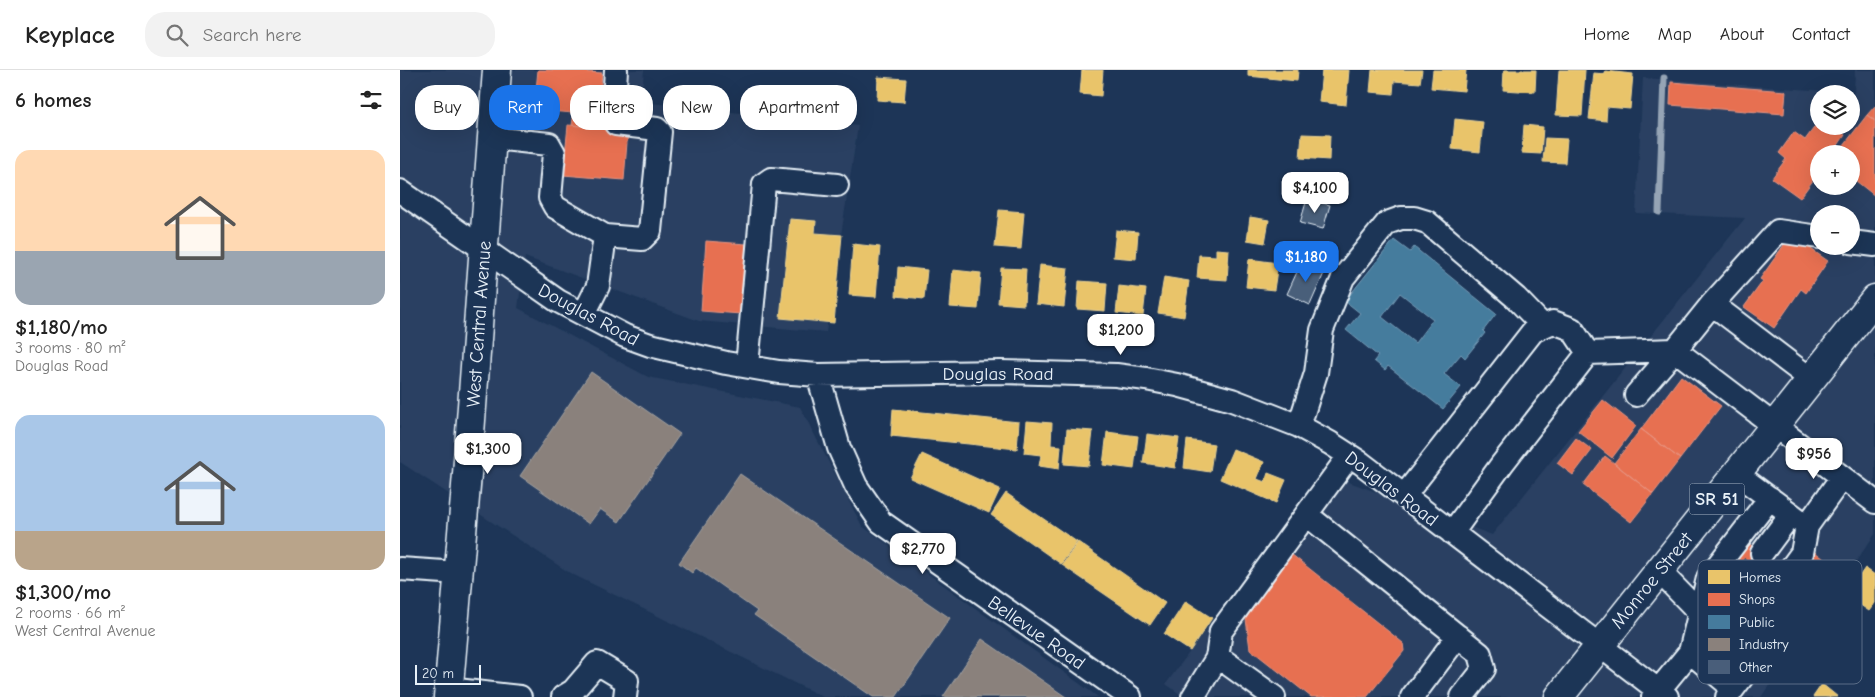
<!DOCTYPE html>
<html lang="en">
<head>
<meta charset="utf-8">
<style>
	:root { --surface:#fff; --page:#f2f2f2; --text:#222; --muted:#767676; --line:#e0e0e0; --accent:#1a73e8 }
	body { margin:0; font-family:"Comic Neue",sans-serif; background:var(--page); color:var(--text); height:100vh; display:flex; flex-direction:column; font-size:19px; white-space:nowrap }
	* { box-sizing:border-box; margin:0 }
	p { font-size:16px; color:var(--muted) }
	.icon { flex:none; width:28px; height:28px; fill:none; stroke:currentColor; stroke-width:2; stroke-linecap:round; stroke-linejoin:round }
	.map { position:relative; flex:1; overflow:hidden }
	.side { display:flex; flex-direction:column; background:var(--surface); width:400px }
	.side>* { flex:none }
	.hud { position:absolute; left:15px; top:15px; width:475px; height:45px; display:flex; gap:10px }
	.tools { position:absolute; left:1410px; top:15px; display:grid; gap:10px }
	.tools a { display:grid; place-items:center; width:50px; height:50px; border-radius:50%; background:var(--surface); box-shadow:0 5px 20px #0002; font-size:25px }
	.scale { position:absolute; left:15px; bottom:12px; width:66px; box-sizing:border-box; padding-left:5px; border:2px solid #e8f1f8; border-top:0; font-size:14px; line-height:18px; white-space:nowrap; color:#e8f1f8; -webkit-text-stroke:4px #1d3557; paint-order:stroke }
	.price { position:absolute; translate:-50% -42px; padding:0 11px; border-radius:10px; background:#fff; color:#222; font-size:16px; line-height:32px; filter:drop-shadow(0 1px 2px #0008) }
	.price::after { content:''; position:absolute; left:50%; top:30px; width:15px; height:11px; margin-left:-8px; background:inherit; clip-path:polygon(0 0,100% 0,50% 100%) }
	.price.current { background:var(--accent); color:#fff }
	ul { padding:0; list-style:none }
	li { display:grid; align-content:center; gap:10px; height:265px; padding:0 15px }
	li span { display:grid; place-items:center; height:155px; border-radius:15px; color:#555 }
	li>.icon { margin-inline-start:auto }
	span .icon { width:90px; height:90px; fill:#fffc; stroke-width:1 }
	li b { font-size:21px }
	h2 { display:flex; justify-content:space-between; align-items:center; height:60px; padding:0 15px; font-size:21px }
	.pill { padding:0 18px; border-radius:20px; background:var(--surface); box-shadow:0 5px 20px #0002; font-size:18px; line-height:45px }
	.pill.current { background:var(--accent); color:#fff }
	header { display:flex; align-items:center; gap:30px; box-sizing:border-box; height:70px; padding:0 25px; background:var(--surface); border-bottom:1px solid var(--line) }
	header strong { font-size:24px }
	nav { display:flex; gap:28px; margin-inline-start:auto; font-size:18px }
	.search { width:350px; height:45px; background:var(--page); display:flex; align-items:center; gap:12px; box-sizing:border-box; padding:0 18px; border-radius:20px; color:var(--muted); font-size:19px }
	main { display:flex; flex:1; min-height:0 }
	.map>svg:first-child { display:block }
	.built { fill:#2a4162; fill-rule:evenodd }
	.homes { fill:#e9c46a; stroke:#e9d295 }
	.shops { fill:#e76f51; stroke:#e79683 }
	.public { fill:#457b9d; stroke:#769eb8; fill-rule:evenodd }
	.industry { fill:#8a817c; stroke:#a6a3a1 }
	.lines { fill:none; stroke-linecap:round; stroke-linejoin:round }
	.stream { stroke:#95a4b5; stroke-width:7 }
	.building { fill:#495e7a; stroke:#e8f1f8 }
	.minor-tunnel { stroke:#3b516f; stroke-width:22; stroke-dasharray:22 11; stroke-linecap:butt }
	.minor-casing { stroke:#e8f1f8; stroke-width:26 }
	.major-casing { stroke:#e8f1f8; stroke-width:31 }
	.minor { stroke:#1d3557; stroke-width:22 }
	.major { stroke:#1d3557; stroke-width:28 }
	.labels { text-anchor:middle; stroke-width:5; stroke-linejoin:round; paint-order:stroke }
	.shield { fill:#1d3557; stroke:#abb9c8; stroke-width:1 }
	.shield-label { font-size:18px; font-weight:bold; fill:#e8f1f8 }
	.street-label { font-size:19px; fill:#e8f1f8; stroke:#1d3557 }
	.key { fill:#1d3557; stroke:#5a6d87; stroke-width:1 }
	.key-label { font-size:14px; fill:#e8f1f8 }
</style>
</head>
<body>
<header>
<strong>Keyplace</strong>
<div class="search"><svg class="icon" aria-label="search" viewBox="0 0 24 24"><circle cx="10" cy="10" r="6"/><path d="M15 15l6 6"/></svg>Search here</div>
<nav><a>Home</a><a>Map</a><a>About</a><a>Contact</a></nav>
</header>
<main>
<section class="side">
<h2>6 homes<svg class="icon" aria-label="filters" viewBox="0 0 24 24"><path d="M4 7h16M4 17h16"/><circle cx="9" cy="7" r="2"/><circle cx="15" cy="17" r="2"/></svg></h2>
<ul>
<li><span style="background:linear-gradient(#ffd9b3 65%,#9aa5b1 0)"><svg class="icon" aria-label="home" viewBox="0 0 24 24"><path d="M3 11l9-7 9 7M6 9v11h12V9"/></svg></span><div><b>$1,180/mo</b><p>3 rooms · 80 m²</p><p>Douglas Road</p></div></li>
<li><span style="background:linear-gradient(#a9c7e8 75%,#b9a48a 0)"><svg class="icon" aria-label="home" viewBox="0 0 24 24"><path d="M3 11l9-7 9 7M6 9v11h12V9"/></svg></span><div><b>$1,300/mo</b><p>2 rooms · 66 m²</p><p>West Central Avenue</p></div></li>
</ul>
</section>
<div class="map">
<svg width="1475" height="627" viewBox="0 0 1475 627">
	<rect width="100%" height="100%" fill="#1d3557"/>
	<filter id="ink" filterUnits="userSpaceOnUse"><feTurbulence type="fractalNoise" baseFrequency=".02" numOctaves="2"/><feDisplacementMap in="SourceGraphic" scale="10" xChannelSelector="R" yChannelSelector="G"/><feConvolveMatrix kernelMatrix="1 2 1 2 8 2 1 2 1" color-interpolation-filters="sRGB"/></filter>
	<g filter="url(#ink)">
		<path class="built" d="M0,0h244l-3,32 217,24 -32,206 -127,-11 -174,-64 -7,51 130,69 152,30 62,119 236,171h-275l-253,-124 -170,-111z
			M1455,0h20v464l-114,163h-577l-18,-13 156,-212 170,63 253,-317 -109,-5 7,-135 211,15zM1419,24h32v32h-32zM1419,84h32v32h-32zM1419,144h32v32h-32z"/>
		<path class="homes" d="M682,0h21l-2,26 -21,-2z
			M848,0h50l-1,11 -49,-5z
			M922,0h27l-3,35 -27,-3z
			M972,0h50l-2,13 -26,-2 -1,13 -23,-2z
			M1033,0h33l-2,21 -33,-3z
			M1104,0h32l-1,22 -32,-2z
			M1159,0h26l-3,46 -26,-1z
			M1205,1l28,3 -3,35 -23,-2 -1,14 -17,-2 5,-46 11,1z
			M478,7l28,2 -2,23 -27,-2z
			M1055,49l28,3 -3,30 -28,-3z
			M1124,55l19,2 -2,27 -19,-1z
			M902,64l28,1 -1,25 -29,-2z
			M1145,68l22,1 -2,24 -22,-1z
			M599,140l25,2 -3,37 -26,-2z
			M850,147l19,3 -4,23 -18,-3z
			M390,149l26,2 -1,12 27,2 -8,88 -54,-5z
			M716,160l22,2 -2,27 -23,-2z
			M453,174l27,3 -4,50 -27,-2z
			M816,179l13,1 -2,30 -30,-2 2,-23 17,1z
			M849,189l29,4 -4,27 -28,-3z
			M640,195l28,3 -4,39 -28,-3z
			M498,197l29,3 -3,29 -28,-3z
			M601,198l25,1 -2,36 -26,-2z
			M553,200l28,3 -3,36 -28,-2z
			M764,207l25,4 -5,36 -26,-4z
			M679,211l28,2 -2,28 -28,-2z
			M719,216l27,3 -3,27 -27,-3z
			M493,339l126,13 -2,27 -126,-13z
			M627,351l25,2 -1,22 10,1 -2,23 -20,-3 2,-11 -17,-2z
			M667,359l26,2 -4,35 -25,-2z
			M707,362l31,4 -4,33 -31,-4z
			M747,364l32,4 -4,30 -32,-5z
			M787,370l27,4 -4,28 -26,-4z
			M833,379l31,13 -7,17 8,3 3,-9 18,7 -10,23 -56,-24z
			M522,384l78,35 -11,24 -79,-35z
			M606,423l71,49 -16,22 -70,-49z
			M678,472l87,61 -15,22 -88,-60z
			M1465,498l10,7v28l-6,8 -23,-16z
			M786,531l26,17 -22,33 -26,-17z
			M1422,614l16,13h-25z"/>
		<path class="shops" d="M138,0h49v2l15,1 -5,54 -25,-2 2,-12 -40,-3z
			M1271,12l115,9 -2,23 -114,-9z
			M1475,36v15l-8,-6z
			M1467,45l8,6v75l-24,-19v-23h-14z
			M1419,51v5h13l13,9 -13,19h-13v18l-19,26 -28,-20 14,-19 -7,-6 15,-21 11,8z
			M168,55l60,5 -4,50 -61,-5z
			M1391,165l37,26 -22,32 -5,-4 -27,39 -30,-21 19,-26 -3,-2z
			M306,171l40,3 -5,70 -40,-3z
			M1281,306l40,30 -41,53 -39,-30z
			M1203,330l33,26 -24,32 -34,-27z
			M1241,359l39,30 -27,35 -39,-31z
			M1176,368l16,12 -19,25 -16,-12z
			M1205,386l48,38 -22,28 -48,-37z
			M1342,468l41,32 -22,28 -41,-32z
			M1415,482l26,20 -42,54 -26,-20z
			M891,484l112,89 1,8 -37,46h-56l-61,-48 -5,-37z"/>
		<path class="public" d="M994,170l16,12 4,-5 82,67 -13,17 2,2 -20,25 -4,-4 -17,20 17,13 -18,22 -55,-43 -3,4 -11,-9 4,-5 -32,-26 14,-17 -15,-12zM1000,223l33,26 -18,24 -33,-26z"/>
		<path class="industry" d="M191,302l89,62 -61,88 -19,-13 -11,15 -69,-48z
			M340,404l210,144 -54,79h-23l-119,-82 3,-4 -61,-43 -4,5 -13,-10z
			M582,569l84,58h-123z"/>
		<g class="lines">
			<path class="stream" d="M1259,142l5,-134"/>
		</g>
		<path class="building" d="M907,129l23,6 -7,24 -23,-6z
			M902,191l23,10 -15,34 -23,-11z"/>
		<g class="lines">
			<path class="minor-tunnel" d="M1340,512l22,-29
				M1323,562l21,19"/>
			<g class="minor-casing">
				<path id="minor" d="M92,68l57,6 5,9 -4,45 5,9 50,29 37,3 8,-8 10,-99 -3,-3 -41,-5 -3,-5 3,-49
					M0,121l158,110 67,35 25,9 76,18 53,9 39,3 182,-3 116,3 30,4 31,6 55,15 67,26 31,17 31,20 306,234
					M1451,172l24,3
					M1312,234l100,76
					M184,244l14,-28 7,-50
					M1188,283l87,-3 37,-46 66,-73 41,6
					M347,296l17,-182 7,-5 66,6
					M418,305l21,73 17,38 25,36 249,175
					M1236,325l39,-45 200,152
					M899,356l17,-53 6,-43 21,-52 44,-55 14,-5h13l13,4 89,76 27,28
					M1337,404l70,52 35,-49
					M1004,426l129,-165 20,-9 19,7 16,24 -86,111 -50,69
					M907,445l173,139 4,15 -22,28
					M1362,483l29,-39
					M0,499l59,4
					M1259,501l40,41 24,20
					M1308,508l66,57 -47,62
					M1354,548l48,-65 5,-27
					M1290,582l43,36
					M817,586l57,41
					M48,619l72,8
					M163,627l10,-6 24,-28 30,18 -2,16
					M793,627l24,-39 4,-27 128,-175
					M1012,627l46,-61
					M1253,627l37,-45 18,-74 62,-80"/>
			</g>
			<g class="major-casing">
				<path id="major" d="M48,627l19,-223 30,-404
					M1159,627l316,-398"/>
			</g>
			<use href="#minor" class="minor"/>
			<use href="#major" class="major"/>
		</g>
	</g>
	<g class="labels">
		<rect class="shield" x="1289.5" y="413.5" width="55" height="31" rx="4"/>
		<g class="shield-label">
			<text x="1317" y="435">SR 51</text>
		</g>
		<g class="street-label">
			<text transform="translate(189 244) rotate(28)" y="7">Douglas Road</text>
			<text transform="translate(78 254) rotate(-86)" y="7">West Central Avenue</text>
			<text x="598" y="310">Douglas Road</text>
			<text transform="translate(992 418) rotate(37)" y="7">Douglas Road</text>
			<text transform="translate(1251 510) rotate(-51)" y="7">Monroe Street</text>
			<text transform="translate(637 562) rotate(35)" y="7">Bellevue Road</text>
		</g>
	</g>
	<rect x="1298" y="490" width="164" height="124" rx="8" class="key"/>
	<rect x="1308" y="500" width="22" height="14" fill="#e9c46a"/>
	<rect x="1308" y="523" width="22" height="13" fill="#e76f51"/>
	<rect x="1308" y="545" width="22" height="14" fill="#457b9d"/>
	<rect x="1308" y="568" width="22" height="13" fill="#8a817c"/>
	<rect x="1308" y="590" width="22" height="14" fill="#495e7a"/>
	<g class="key-label">
		<text x="1339" y="512">Homes</text>
		<text x="1339" y="534">Shops</text>
		<text x="1339" y="557">Public</text>
		<text x="1339" y="579">Industry</text>
		<text x="1339" y="602">Other</text>
	</g>
</svg>
<div class="tools">
<a><svg class="icon" aria-label="layers" viewBox="0 0 24 24"><path d="M12 4l9 5-9 5-9-5zM3 14l9 5 9-5"/></svg></a>
<a>+</a>
<a>−</a>
</div>
<div class="scale">20 m</div>
<b class="price" style="left:915px;top:144px">$4,100</b>
<b class="price current" style="left:906px;top:213px">$1,180</b>
<b class="price" style="left:721px;top:286px">$1,200</b>
<b class="price" style="left:88px;top:405px">$1,300</b>
<b class="price" style="left:1414px;top:410px">$956</b>
<b class="price" style="left:523px;top:505px">$2,770</b>
<div class="hud">
<a class="pill">Buy</a>
<a class="pill current">Rent</a>
<a class="pill">Filters</a>
<a class="pill">New</a>
<a class="pill">Apartment</a>
</div>
</div>
</main>
</body>
</html>
